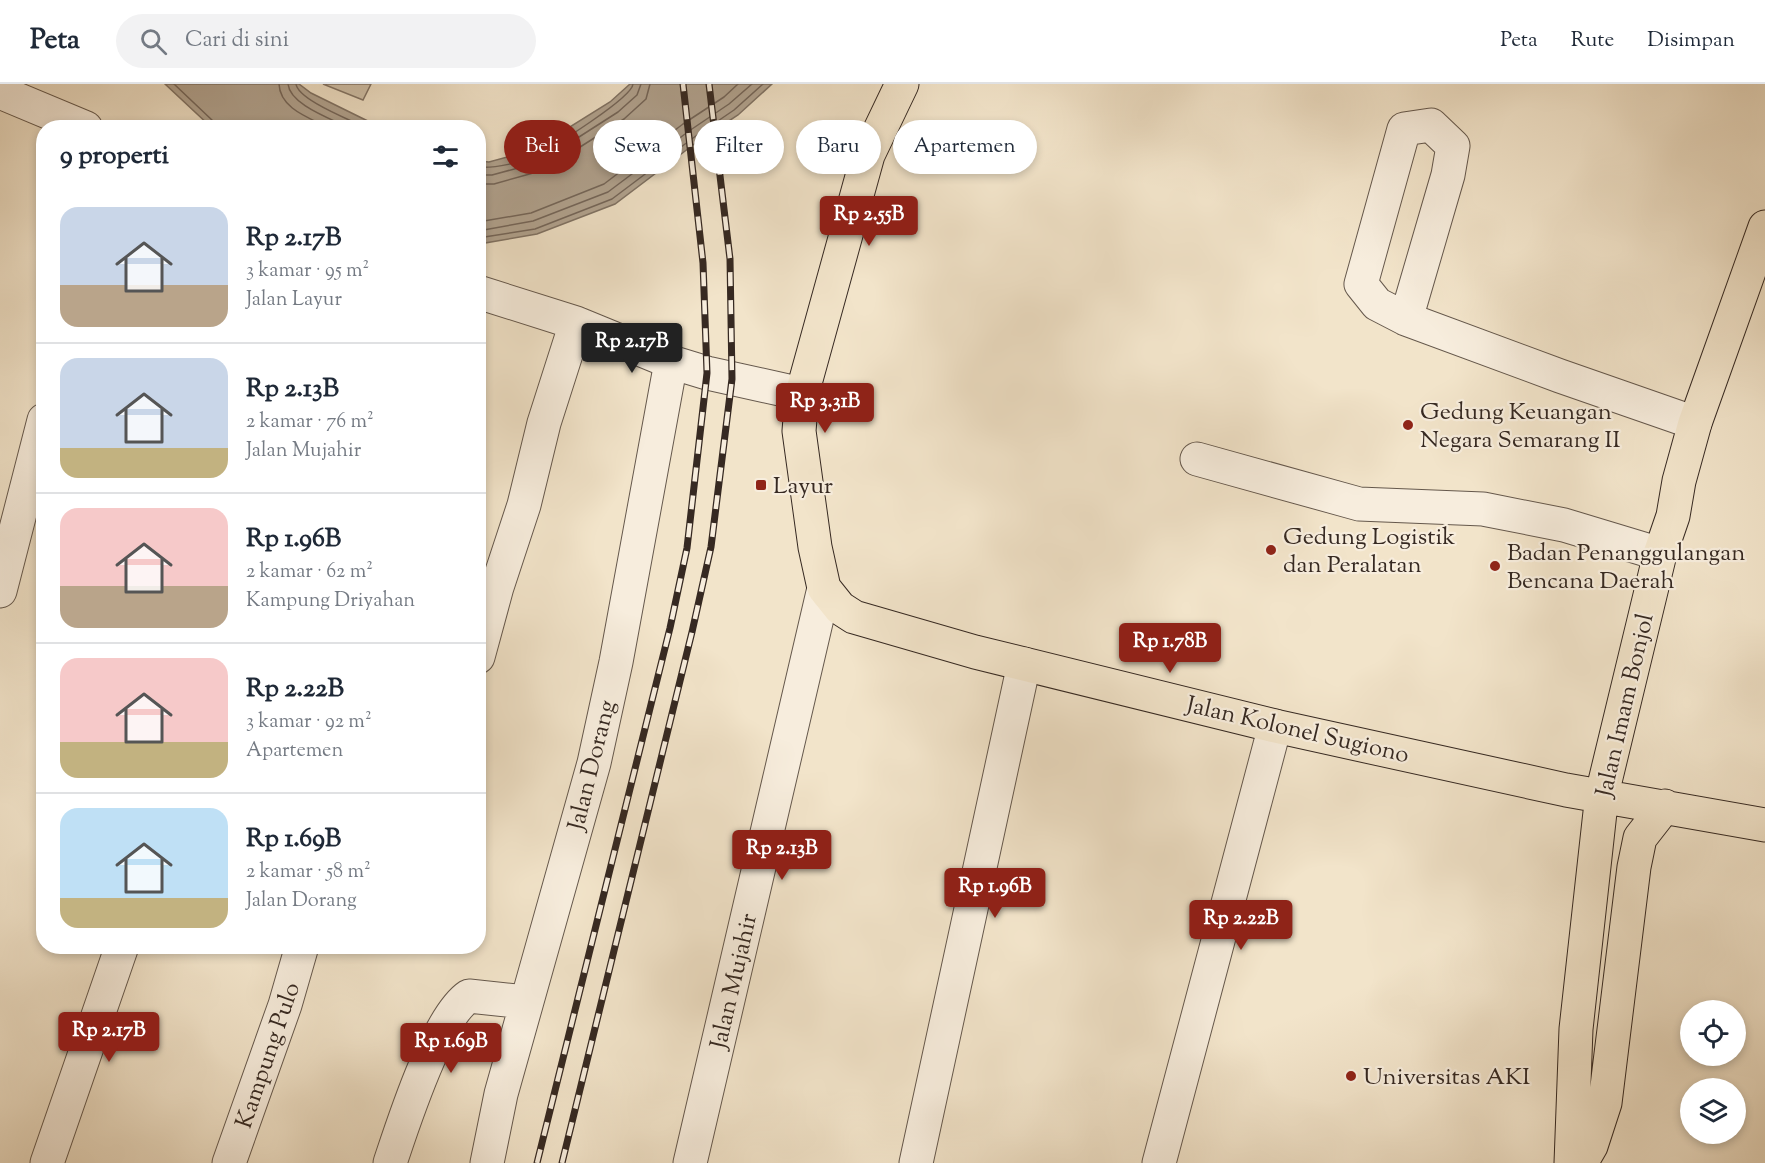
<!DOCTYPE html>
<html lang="id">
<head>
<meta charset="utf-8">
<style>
	:root { --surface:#fff; --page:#f2f2f3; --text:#1f2937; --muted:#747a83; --line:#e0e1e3; --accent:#8f2418 }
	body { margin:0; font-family:"Sorts Mill Goudy",serif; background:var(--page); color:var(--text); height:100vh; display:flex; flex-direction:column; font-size:22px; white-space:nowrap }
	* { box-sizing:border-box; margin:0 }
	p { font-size:20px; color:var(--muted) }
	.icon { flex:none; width:33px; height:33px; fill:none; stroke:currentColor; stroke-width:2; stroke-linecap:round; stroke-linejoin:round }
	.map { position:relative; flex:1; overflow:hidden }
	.details { position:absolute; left:36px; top:36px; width:450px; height:834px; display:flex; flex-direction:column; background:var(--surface); border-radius:24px; box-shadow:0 3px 9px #0003 }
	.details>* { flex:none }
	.hud { position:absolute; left:504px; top:36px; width:570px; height:54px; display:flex; gap:12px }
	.controls { position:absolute; left:1680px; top:916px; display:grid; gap:12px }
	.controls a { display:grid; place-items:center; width:66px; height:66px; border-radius:50%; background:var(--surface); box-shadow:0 3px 9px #0003; font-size:30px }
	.price { position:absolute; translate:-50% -51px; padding:0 14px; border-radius:6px; background:var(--accent); color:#fff; font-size:20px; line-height:39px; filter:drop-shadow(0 2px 3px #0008) }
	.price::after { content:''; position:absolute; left:50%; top:36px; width:18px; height:14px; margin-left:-9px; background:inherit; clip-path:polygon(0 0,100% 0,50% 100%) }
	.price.active { background:#222; color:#fff }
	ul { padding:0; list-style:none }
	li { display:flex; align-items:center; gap:18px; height:150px; padding:0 24px }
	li+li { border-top:2px solid var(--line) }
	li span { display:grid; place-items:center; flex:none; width:168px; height:120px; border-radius:18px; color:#555 }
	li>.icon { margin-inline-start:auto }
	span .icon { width:72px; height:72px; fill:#fffc; stroke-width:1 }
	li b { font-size:26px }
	h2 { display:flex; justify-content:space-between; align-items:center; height:72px; padding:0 24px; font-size:26px }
	.tag { padding:0 21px; border-radius:27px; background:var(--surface); box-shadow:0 3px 9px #0003; font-size:21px; line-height:54px }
	.tag.active { background:var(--accent); color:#fff }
	header { display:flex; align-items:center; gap:36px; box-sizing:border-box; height:84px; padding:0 30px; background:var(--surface); border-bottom:2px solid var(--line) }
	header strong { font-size:28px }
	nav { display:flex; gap:33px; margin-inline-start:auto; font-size:21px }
	.search { width:420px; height:54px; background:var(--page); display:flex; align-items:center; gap:15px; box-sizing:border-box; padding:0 21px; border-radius:33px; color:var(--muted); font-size:22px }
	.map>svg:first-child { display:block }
	.green { fill:#d2c4ad; stroke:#847668; stroke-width:1.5 }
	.water { fill:#b2a491; stroke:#807365; stroke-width:1.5 }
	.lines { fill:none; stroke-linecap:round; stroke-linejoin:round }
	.shore { stroke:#74665a; stroke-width:1.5 }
	.minor-casing { stroke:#65584c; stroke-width:35 }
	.major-casing { stroke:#362922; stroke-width:35 }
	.minor { stroke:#f7eddd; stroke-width:33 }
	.major { stroke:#f2e4ca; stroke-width:33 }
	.rail-casing { stroke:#362922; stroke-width:7 }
	.rail { stroke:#f7eddd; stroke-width:4.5; stroke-dasharray:14; stroke-linecap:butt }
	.poi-dot { fill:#8f2418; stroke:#f7eddd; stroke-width:2 }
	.labels { text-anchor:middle; stroke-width:4.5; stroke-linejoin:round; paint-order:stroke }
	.poi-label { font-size:24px; fill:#362922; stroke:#f7eddd; text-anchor:start }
	.street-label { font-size:24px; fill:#362922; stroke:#f7eddd }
</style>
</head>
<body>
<header>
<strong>Peta</strong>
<div class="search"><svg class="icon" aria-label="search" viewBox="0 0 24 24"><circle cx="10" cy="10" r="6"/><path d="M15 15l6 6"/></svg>Cari di sini</div>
<nav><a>Peta</a><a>Rute</a><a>Disimpan</a></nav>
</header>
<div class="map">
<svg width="1765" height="1079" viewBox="0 0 1765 1079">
	<rect width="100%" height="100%" fill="#f2e4ca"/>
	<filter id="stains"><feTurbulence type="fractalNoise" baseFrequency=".00333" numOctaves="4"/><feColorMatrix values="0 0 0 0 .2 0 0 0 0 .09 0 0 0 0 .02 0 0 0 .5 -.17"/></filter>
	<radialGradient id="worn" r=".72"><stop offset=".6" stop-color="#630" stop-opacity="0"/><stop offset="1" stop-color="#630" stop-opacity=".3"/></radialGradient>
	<path class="green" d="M323,0h48l-8,16z"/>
	<path class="water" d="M165,0h134l12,9 69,34h-169z
		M630,0h142l-34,31 -41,27 -82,62 -78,30 -58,10v-83l10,1 44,-12 77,-48z"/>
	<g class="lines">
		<path class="shore" d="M174,0l39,37 2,7
			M279,0c1,25 31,34 50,44
			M288,0c2,21 44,35 61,44
			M296,0c2,16 55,36 70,44
			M478,83c16,2 45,-5 59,-12 16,-8 95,-57 96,-71
			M478,91h14l48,-13 78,-50 19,-17 4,-11
			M478,100h16l50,-14 80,-51 22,-20 4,-15
			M478,138l53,-9 73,-29 79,-60 41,-27 14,-13
			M478,147l55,-10 75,-29 81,-61 40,-27 23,-20
			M478,154l57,-9 77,-30 81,-61 41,-28 29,-26"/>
		<g class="minor-casing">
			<path id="minor" d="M0,8l86,36
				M478,208l98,31 95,39 36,11 95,21
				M1406,235l42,-144 5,-29 -22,-21 -27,4 -43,155 16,20 29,15 154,57 135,47
				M1197,375l162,45 124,5 81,16 96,29
				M0,507l44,-171
				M478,573l19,-70 27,-82 20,-82 32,-100
				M47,1079l75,-217
				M229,1079l56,-158 17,-59
				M390,1079c13,-39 47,-146 79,-167l57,6
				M487,1079l14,-69 93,-331 22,-101 55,-300
				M690,1079l134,-575
				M916,1079l108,-499
				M1159,1079l116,-437"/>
		</g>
		<g class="major-casing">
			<path id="major" d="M902,0l-34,71 -66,239 -3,37 16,116 9,41 16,20 14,9 121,35 300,74 291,64 199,35
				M1571,1079l5,-134 26,-235 58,-240 13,-38 6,-35 16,-58 70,-196
				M1581,1079l10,-17 14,-43 29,-236 6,-29 25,-32"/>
		</g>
		<use href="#minor" class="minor"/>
		<use href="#major" class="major"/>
		<g class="rail-casing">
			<path id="rail" d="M537,1079l133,-535 17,-80 20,-175 -4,-110 -20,-179
				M562,1079l130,-531 19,-85 21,-168 -2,-120 -21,-175"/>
		</g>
		<use href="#rail" class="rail"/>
	</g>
	<g class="poi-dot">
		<circle cx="1408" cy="341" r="6"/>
		<rect x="755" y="395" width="12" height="12" rx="3"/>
		<circle cx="1271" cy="466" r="6"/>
		<circle cx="1495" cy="482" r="6"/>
		<circle cx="1351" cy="992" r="6"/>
	</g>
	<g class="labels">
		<g class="poi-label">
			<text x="1420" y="335">Gedung Keuangan<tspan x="1420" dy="28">Negara Semarang II</tspan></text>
			<text x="773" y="409">Layur</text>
			<text x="1283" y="460">Gedung Logistik<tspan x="1283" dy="28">dan Peralatan</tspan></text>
			<text x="1507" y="476">Badan Penanggulangan<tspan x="1507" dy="28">Bencana Daerah</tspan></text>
			<text x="1363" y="1000">Universitas AKI</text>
		</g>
		<g class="street-label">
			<text transform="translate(1624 621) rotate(-77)" y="8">Jalan Imam Bonjol</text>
			<text transform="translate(1298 645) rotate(13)" y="8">Jalan Kolonel Sugiono</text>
			<text transform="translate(591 681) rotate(-76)" y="8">Jalan Dorang</text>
			<text transform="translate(733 897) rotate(-77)" y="8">Jalan Mujahir</text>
			<text transform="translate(267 971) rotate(-71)" y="8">Kampung Pulo</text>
		</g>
	</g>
	<rect width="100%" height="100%" filter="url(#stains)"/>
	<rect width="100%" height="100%" fill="url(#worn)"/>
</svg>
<div class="controls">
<a><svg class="icon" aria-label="locate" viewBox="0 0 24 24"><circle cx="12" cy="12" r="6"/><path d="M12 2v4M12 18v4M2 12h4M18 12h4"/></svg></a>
<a><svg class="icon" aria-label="layers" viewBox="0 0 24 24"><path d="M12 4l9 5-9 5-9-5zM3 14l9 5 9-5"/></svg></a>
</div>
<b class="price" style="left:869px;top:163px">Rp 2.55B</b>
<b class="price active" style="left:632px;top:290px">Rp 2.17B</b>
<b class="price" style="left:825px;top:350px">Rp 3.31B</b>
<b class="price" style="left:1170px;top:590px">Rp 1.78B</b>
<b class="price" style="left:782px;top:797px">Rp 2.13B</b>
<b class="price" style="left:995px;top:835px">Rp 1.96B</b>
<b class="price" style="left:1241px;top:867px">Rp 2.22B</b>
<b class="price" style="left:109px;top:979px">Rp 2.17B</b>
<b class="price" style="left:451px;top:990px">Rp 1.69B</b>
<div class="hud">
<a class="tag active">Beli</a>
<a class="tag">Sewa</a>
<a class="tag">Filter</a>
<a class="tag">Baru</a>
<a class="tag">Apartemen</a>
</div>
<section class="details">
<h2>9 properti<svg class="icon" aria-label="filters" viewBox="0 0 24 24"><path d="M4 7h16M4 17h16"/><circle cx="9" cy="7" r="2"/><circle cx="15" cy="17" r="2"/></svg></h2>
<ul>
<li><span style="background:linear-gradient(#c9d6e8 65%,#b9a48a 0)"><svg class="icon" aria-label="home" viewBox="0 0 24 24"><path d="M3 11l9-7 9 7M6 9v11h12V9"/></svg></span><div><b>Rp 2.17B</b><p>3 kamar · 95 m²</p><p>Jalan Layur</p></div></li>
<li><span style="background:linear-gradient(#c9d6e8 75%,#c2b280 0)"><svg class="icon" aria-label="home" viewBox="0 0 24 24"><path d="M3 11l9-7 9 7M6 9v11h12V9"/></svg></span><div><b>Rp 2.13B</b><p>2 kamar · 76 m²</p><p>Jalan Mujahir</p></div></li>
<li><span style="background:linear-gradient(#f6c9c9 65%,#b9a48a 0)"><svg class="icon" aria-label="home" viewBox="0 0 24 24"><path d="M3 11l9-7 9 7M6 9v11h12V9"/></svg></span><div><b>Rp 1.96B</b><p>2 kamar · 62 m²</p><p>Kampung Driyahan</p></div></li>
<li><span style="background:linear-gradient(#f6c9c9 70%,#c2b280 0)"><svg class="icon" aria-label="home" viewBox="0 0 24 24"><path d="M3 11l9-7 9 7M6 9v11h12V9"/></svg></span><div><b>Rp 2.22B</b><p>3 kamar · 92 m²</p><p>Apartemen</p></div></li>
<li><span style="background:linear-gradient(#bfe0f5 75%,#c2b280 0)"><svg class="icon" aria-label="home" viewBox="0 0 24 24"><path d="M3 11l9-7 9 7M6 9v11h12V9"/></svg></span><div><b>Rp 1.69B</b><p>2 kamar · 58 m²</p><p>Jalan Dorang</p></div></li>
</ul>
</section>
</div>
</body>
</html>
